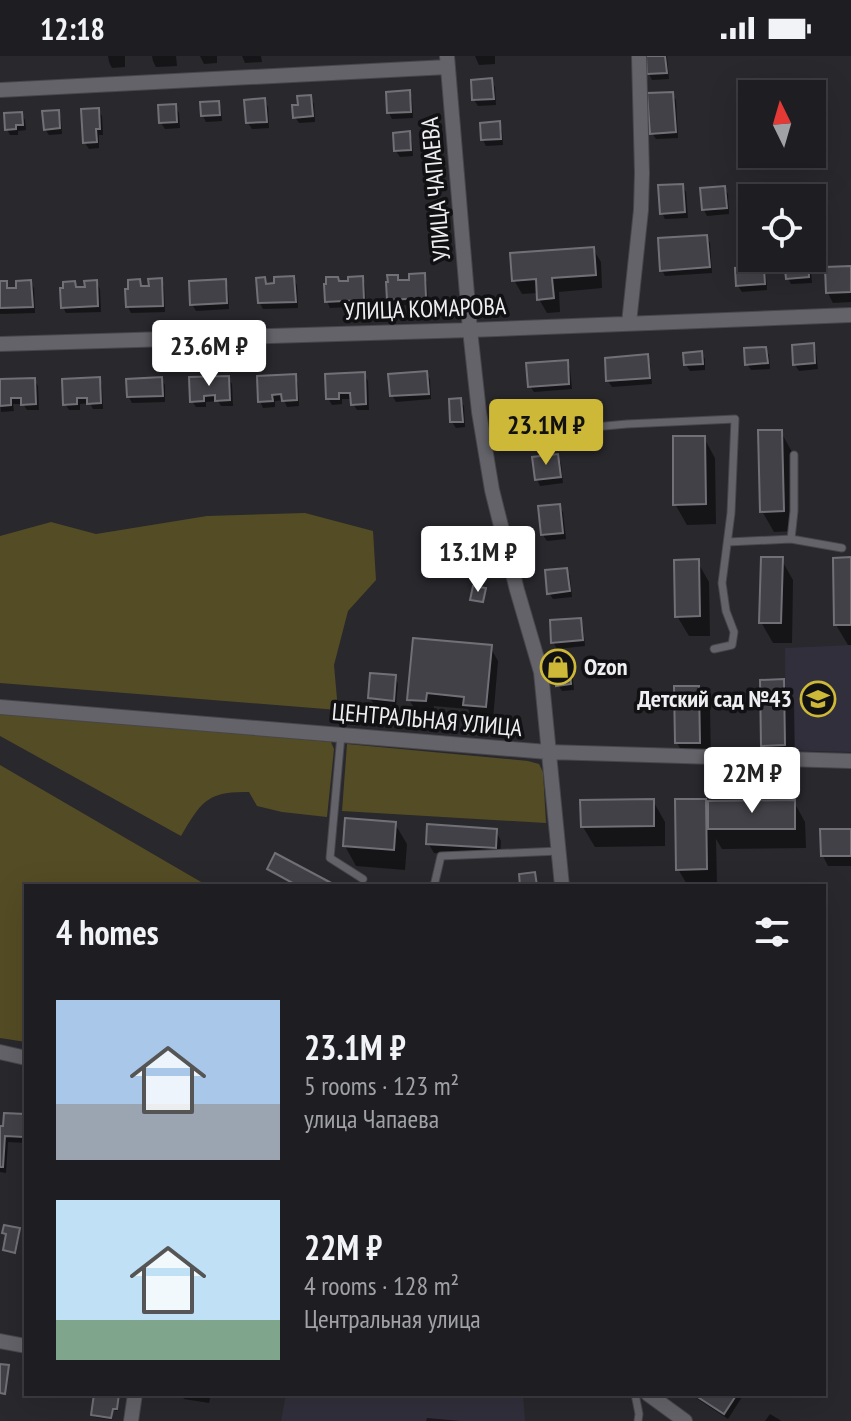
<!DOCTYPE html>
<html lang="en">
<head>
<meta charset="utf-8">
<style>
	:root { --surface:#1e1e22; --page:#26272a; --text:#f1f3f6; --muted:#a1a2a5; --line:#3c3c40; --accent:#ceb837 }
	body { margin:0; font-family:"PT Sans Narrow",sans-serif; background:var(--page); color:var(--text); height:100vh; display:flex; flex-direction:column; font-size:30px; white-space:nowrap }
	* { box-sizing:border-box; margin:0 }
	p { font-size:26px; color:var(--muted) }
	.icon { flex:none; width:44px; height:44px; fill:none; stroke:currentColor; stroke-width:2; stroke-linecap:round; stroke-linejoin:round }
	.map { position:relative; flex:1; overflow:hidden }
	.details { position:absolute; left:24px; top:828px; width:802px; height:512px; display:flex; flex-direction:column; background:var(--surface); border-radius:0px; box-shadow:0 8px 32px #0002,0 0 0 2px var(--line) }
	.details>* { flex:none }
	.needle { width:52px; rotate:355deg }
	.controls { position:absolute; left:738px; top:24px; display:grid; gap:16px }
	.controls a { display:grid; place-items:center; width:88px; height:88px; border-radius:0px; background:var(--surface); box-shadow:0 8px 32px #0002,0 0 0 2px var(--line); font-size:40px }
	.price { position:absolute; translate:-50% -68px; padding:0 18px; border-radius:8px; background:#fff; color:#222; font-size:26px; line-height:52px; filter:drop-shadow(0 2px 4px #0008) }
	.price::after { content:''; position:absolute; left:50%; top:48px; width:24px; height:18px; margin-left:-12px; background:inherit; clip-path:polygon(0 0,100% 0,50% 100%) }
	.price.on { background:var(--accent); color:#111 }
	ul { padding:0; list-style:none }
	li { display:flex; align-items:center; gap:24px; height:200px; padding:0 32px }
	li span { display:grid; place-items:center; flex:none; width:224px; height:160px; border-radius:0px; color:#555 }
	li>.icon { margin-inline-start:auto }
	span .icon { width:96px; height:96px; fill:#fffc; stroke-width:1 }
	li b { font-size:34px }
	h2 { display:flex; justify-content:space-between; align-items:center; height:96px; padding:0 32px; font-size:34px }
	.status { display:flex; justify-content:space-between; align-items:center; height:56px; padding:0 40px; background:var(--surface); direction:ltr }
	.status svg { height:22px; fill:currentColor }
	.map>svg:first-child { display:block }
	.built { fill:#312f3b }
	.green { fill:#544c24 }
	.shadow { fill:#0007 }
	.building { fill:#424147; stroke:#717077; stroke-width:2 }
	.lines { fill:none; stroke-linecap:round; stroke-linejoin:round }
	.service-casing { stroke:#46464b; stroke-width:9 }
	.minor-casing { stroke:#46464b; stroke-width:16 }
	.service { stroke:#636369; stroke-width:7 }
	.minor { stroke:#636369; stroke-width:14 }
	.labels { text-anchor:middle; stroke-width:7; stroke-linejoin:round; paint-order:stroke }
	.street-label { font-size:24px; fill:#efeff3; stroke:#111113 }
	.poi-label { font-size:24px; font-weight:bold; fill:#efeff3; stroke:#111113; text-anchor:start }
</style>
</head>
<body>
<div class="status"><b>12:18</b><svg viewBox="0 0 49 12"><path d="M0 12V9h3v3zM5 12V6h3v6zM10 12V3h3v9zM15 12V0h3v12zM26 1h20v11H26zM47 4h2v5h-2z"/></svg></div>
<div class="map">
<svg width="851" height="1365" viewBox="0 0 851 1365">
	<rect width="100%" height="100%" fill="#28282d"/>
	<path class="built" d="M851,589v107l-65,-2 -1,-102z
		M286,1338h237l2,27h-244z"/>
	<path class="green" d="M305,457l68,18 3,49 -28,31 -14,54 4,45 -338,-27v-147l51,-14 45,12 111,-18z
		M0,657l331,29 3,7 -7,68 -45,-5 -25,-6 -8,-14c-42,-1 -48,10 -68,44l-181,-100z
		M347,688l181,17 11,3 4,8 3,51 -204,-12z
		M0,709l208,121h-182v156l-26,-4z"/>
	<path class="shadow" d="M108,0h17v11l-13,1 -3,-6z
		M152,0h24l1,10 -21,1 -3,-6z
		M200,0h17v7l-13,1z
		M242,0h19l1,6 -17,1z
		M475,0h20v8l-16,1z
		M648,0h19l2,23 -17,1 -3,-6z
		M491,24l4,7 1,18 -18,1 -4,-6z
		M409,36l3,6 1,20 -21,1 -3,-6z
		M672,38l4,6 2,38 -22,1 -4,-6z
		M310,41l4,7 1,18 -16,1 -4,-6 5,-11z
		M264,44l4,7 1,21 -17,1 -4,-6z
		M218,47l3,6 1,12 -16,1 -3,-6z
		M175,50l4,7 1,15 -15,1 -4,-6 -1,-16z
		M98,54l4,6 1,19h-4v13l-10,1 -4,-6z
		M58,56l3,7 1,15 -13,1 -4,-6z
		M21,58l4,6 1,10 -8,1v4h-8l-3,-6z
		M499,67l3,7 1,15 -17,1 -3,-6z
		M409,77l3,7 1,16 -13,1 -4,-6 -1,-17z
		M682,130l4,6 2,26 -23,1 -3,-6z
		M724,132l4,6 1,20 -22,2 -3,-6z
		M706,181l4,6 2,30 -47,3 -3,-6z
		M593,193l8,13 1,26 -43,4 1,20 -13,1 -8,-14 -1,-6 -16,1 -8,-14z
		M786,202h22l2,4 2,21 -21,1 -3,-6z
		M763,212l3,6 1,16 -25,2 -4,-6z
		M851,212v34l-18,1 -5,-10z
		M423,219l4,7 1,22 -36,2 -4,-6 9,-23 3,5h11z
		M293,222l4,7 1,23 -35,1 -3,-6 4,-24 4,7z
		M362,222l3,6 1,22 -36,2 -3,-7z
		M161,224l3,7 1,25 -34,1 -3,-6 11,-26 4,7 8,-1z
		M30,226l4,6 1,25 -35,1v-31h6l4,7 8,-1z
		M96,226l4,7 1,23 -35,1 -3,-6 11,-24 4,6h9z
		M225,226l3,6 1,21 -33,2 -4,-7z
		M813,289l3,7 2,17 -19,2 -4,-6z
		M765,293l4,6 1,14 -19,1 -4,-6z
		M701,297l4,6v11l-15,1 -4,-6z
		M647,300l3,7 2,21 -40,3 -4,-6z
		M566,306l4,7 2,20 -38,3 -4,-6z
		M426,317l4,6 1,20 -35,3 -4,-7z
		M364,318l4,7 1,29h-12l-4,-6v-5h-11v5l-10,1 -4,-7z
		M295,320l3,7 1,23 -12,1 -3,-7 -9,1v6l-12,1 -3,-7z
		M228,322l4,6 1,22h-12l-3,-5 -12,1v5h-10l-4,-6z
		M99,323l3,7 1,23h-10l-3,-6 -10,1v6h-11l-4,-6z
		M161,323l4,6v17l-33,1 -3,-6z
		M34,324l4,6 1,24h-12l-4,-6h-10l1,7 -13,1 -1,-31z
		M460,344l4,6 1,21 -9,1 -4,-6z
		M781,376l11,20 2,79 -20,1 -12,-21z
		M704,382l11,20 1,66 -29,1 -12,-21z
		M557,400l4,7 2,20 -23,3 -3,-7z
		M559,450l4,6 3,27 -19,2 -4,-6z
		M781,503l12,21 -1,63h-19l-12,-21z
		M851,503v86h-3l-12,-20z
		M697,505l12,21 1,54h-21l-12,-20z
		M566,514l4,6 2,21 -19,2 -4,-6z
		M580,564l3,6 2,20 -28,3 -4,-7z
		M490,591l8,14 -5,59 -20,-2 -5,-9 -34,-3 -1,8 -16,-1 -8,-14z
		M568,606l4,7 2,21 -12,1 -4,-6z
		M395,621l3,7 -2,22 -22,-2 -4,-6z
		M782,625l12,21 1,63h-20l-12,-20z
		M698,632l12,20 1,55h-22l-12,-20z
		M653,745l12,21v24l-70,1 -12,-20z
		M704,745l6,10 84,-9 11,20 1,26 -84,1 -6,-10 1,47h-29l-10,-17z
		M395,768l12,20 -2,26 -49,-4 -11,-20z
		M496,775l5,10 -1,17 -66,-5 -6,-10z
		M851,775v35h-23l-5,-10z
		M24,1060l2,3v24l-18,-1 -2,31 -6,-1v-44z
		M19,1174l1,2 -4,22 -10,-2 -1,-2 3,-15 -4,-2z
		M96,1338h24l-3,17 -4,-1 -1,10 -18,-3 -1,-3z
		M181,1338h30l-2,9 -25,-4z
		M690,1338h51l1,3 -14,22z
		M770,1358l10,6 1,1h-16z
		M427,1362l34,3h-35z"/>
	<path class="building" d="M646,0h19l2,17 -20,1z
		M492,22l2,21 -22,1 -1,-20z
		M410,34l1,22 -24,1 -1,-21z
		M673,36l3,40 -26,2 -3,-41z
		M311,39l2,21 -20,2 -1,-13h6l-1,-9z
		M265,42l2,24 -21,1 -2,-23z
		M219,45l1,14 -19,1 -1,-14z
		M176,48l1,18 -18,1 -1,-18z
		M99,52l1,21h-4l1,13 -14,1 -2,-34z
		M59,54l1,18 -16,2 -2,-19z
		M22,56l1,13h-7v4l-11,1 -1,-17z
		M500,65l1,18 -20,1 -1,-17z
		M410,75l1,19 -17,1 -1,-18z
		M683,128l2,28 -25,2 -2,-29z
		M725,130l2,22 -25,2 -2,-22z
		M707,179l3,32 -50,4 -2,-33z
		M594,191l2,28 -44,3 2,20 -17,2 -1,-21 -24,2 -2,-28z
		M784,202h24l1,19 -23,2z
		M764,210l1,18 -29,2 -1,-18z
		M851,210v26l-25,1 -1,-26z
		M425,217l1,25 -39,2 -1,-18h2l-1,-7h11v5h11v-6z
		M294,220l2,26 -38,1 -2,-25 9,-1 1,7 8,-1v-6z
		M363,220l1,24 -39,2 -1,-18h2v-7h12l1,4h9v-4z
		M162,222l1,28 -37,1 -1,-18h3v-9l12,-1 1,7h8l-1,-7z
		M226,223l1,24 -37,2 -1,-24z
		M31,224l2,27 -33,1v-27h7v7h9v-7z
		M97,224l1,26 -37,2 -1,-20h3v-6l12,-1 1,6h9l-1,-6z
		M814,287l1,20 -22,2 -1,-20z
		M766,291l2,16 -23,2 -1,-17z
		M702,295l1,13 -19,1 -1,-12z
		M648,298l2,24 -44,3 -1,-23z
		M568,304l1,24 -41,3 -2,-24z
		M427,315l2,23 -39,2 -2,-22z
		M365,316l1,32 -15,1 -1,-12h-11v6h-13l-1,-25z
		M296,318l1,26 -15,1 -1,-7 -9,1 1,6 -15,1 -1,-26z
		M229,320l1,24 -15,1v-6l-11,1v5l-14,1 -1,-25z
		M100,321l1,26 -14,1v-6h-10v6l-14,1 -1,-26z
		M162,321l1,19 -36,1 -1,-18z
		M35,322l1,26 -15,1v-7h-10v7l-11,1v-27z
		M461,342l2,24h-13l-1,-23z
		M758,374h24l2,81 -24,1z
		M673,380h32l1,68 -33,1z
		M558,398l3,23 -26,3 -3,-23z
		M560,448l3,29 -22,2 -3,-29z
		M761,501h22l-2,66h-22z
		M851,501v68h-17l-1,-67z
		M699,503l1,57 -25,1 -1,-57z
		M567,512l3,23 -23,3 -2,-24z
		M473,530l13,2 -3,14 -13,-2z
		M581,562l2,22 -32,3 -1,-23z
		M413,582l79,7 -6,62 -23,-2 1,-8 -37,-4 -1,8 -19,-1z
		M569,604l2,24 -15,2 -2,-24z
		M370,617l26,2 -2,26 -26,-3z
		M784,623l1,66 -24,1 -1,-66z
		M674,630h25l1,57h-25z
		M654,743v27l-73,1 -1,-27z
		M675,743h31l1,70 -31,1z
		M795,744v29h-87v-28z
		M345,762l51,4 -2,28 -51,-4z
		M427,768l70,5 -1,19 -70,-4z
		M820,773h31v27h-30z
		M275,797l62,33h-39l-31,-17z
		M535,816l2,14h-17l-1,-12z
		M4,1057l21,1 -1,23 -19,-1 -2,31h-3v-41h3z
		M4,1169l16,3 -5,25 -12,-3 3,-16 -4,-1z
		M0,1308l9,1 -4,29 -5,-1z
		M94,1338h25l-2,15h-4l-2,9 -20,-3z
		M693,1338h44l-13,20z"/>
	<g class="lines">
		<g class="service-casing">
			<path id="service" d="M484,381l143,-13 108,-5 -4,94 -9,70 4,28 8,21 -2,13 -18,4
				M791,483l3,-28v-56
				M728,486l63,-3 51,9
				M341,679l-11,123 33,21
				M434,830l7,-30 118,-5
				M635,1338l4,20 -1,7"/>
		</g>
		<g class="minor-casing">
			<path id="minor" d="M447,0l23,274 9,82 13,78 25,100 24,82 21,214
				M0,34l448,-23
				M629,267l12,-113 1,-37 -3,-117
				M0,288l470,-14 381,-15
				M0,651l548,45 303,9
				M0,996l26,6
				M0,1285l26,5
				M648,1338l37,27
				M131,1365l4,-27"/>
		</g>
		<use href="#service" class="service"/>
		<use href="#minor" class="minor"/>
	</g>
	<defs>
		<g id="shop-ring" transform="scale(1.8)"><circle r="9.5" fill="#111113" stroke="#ceb837" stroke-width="1.5"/><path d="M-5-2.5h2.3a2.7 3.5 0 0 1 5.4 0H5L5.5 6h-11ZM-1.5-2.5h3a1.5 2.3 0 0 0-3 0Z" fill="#ceb837"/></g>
		<g id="school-ring" transform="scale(1.8)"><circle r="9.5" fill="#111113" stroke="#ceb837" stroke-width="1.5"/><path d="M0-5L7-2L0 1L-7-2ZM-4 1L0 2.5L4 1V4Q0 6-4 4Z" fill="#ceb837"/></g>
	</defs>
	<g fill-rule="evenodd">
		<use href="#shop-ring" x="558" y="611"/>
		<use href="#school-ring" x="818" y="643"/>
	</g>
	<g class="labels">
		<g class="street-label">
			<text transform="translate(436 133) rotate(-95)" y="8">УЛИЦА ЧАПАЕВА</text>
			<text transform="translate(425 253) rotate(-2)" y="8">УЛИЦА КОМАРОВА</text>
			<text transform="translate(427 664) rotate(5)" y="8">ЦЕНТРАЛЬНАЯ УЛИЦА</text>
		</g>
		<g class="poi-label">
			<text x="584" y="619">Ozon</text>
			<text x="792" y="651" text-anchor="end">Детский сад №43</text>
		</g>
	</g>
</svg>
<div class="controls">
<a><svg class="needle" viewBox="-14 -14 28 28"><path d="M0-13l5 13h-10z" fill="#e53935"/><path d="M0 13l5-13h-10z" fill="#a1a2a5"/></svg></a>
<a><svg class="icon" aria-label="locate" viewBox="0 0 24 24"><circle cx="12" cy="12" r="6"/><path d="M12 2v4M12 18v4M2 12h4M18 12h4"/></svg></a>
</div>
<b class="price" style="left:209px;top:332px">23.6M ₽</b>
<b class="price on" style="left:546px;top:411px">23.1M ₽</b>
<b class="price" style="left:478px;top:538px">13.1M ₽</b>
<b class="price" style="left:752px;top:759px">22M ₽</b>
<section class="details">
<h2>4 homes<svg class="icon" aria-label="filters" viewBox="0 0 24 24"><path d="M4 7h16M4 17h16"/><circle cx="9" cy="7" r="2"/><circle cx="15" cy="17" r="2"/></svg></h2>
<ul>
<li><span style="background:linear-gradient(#a9c7e8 65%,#9aa5b1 0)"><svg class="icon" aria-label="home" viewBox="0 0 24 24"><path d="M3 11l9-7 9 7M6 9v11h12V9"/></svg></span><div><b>23.1M ₽</b><p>5 rooms · 123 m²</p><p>улица Чапаева</p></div></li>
<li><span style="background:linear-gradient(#bfe0f5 75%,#7fa58c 0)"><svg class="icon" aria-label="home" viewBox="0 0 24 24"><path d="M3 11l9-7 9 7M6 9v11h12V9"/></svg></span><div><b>22M ₽</b><p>4 rooms · 128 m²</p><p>Центральная улица</p></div></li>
</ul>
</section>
</div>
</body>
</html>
